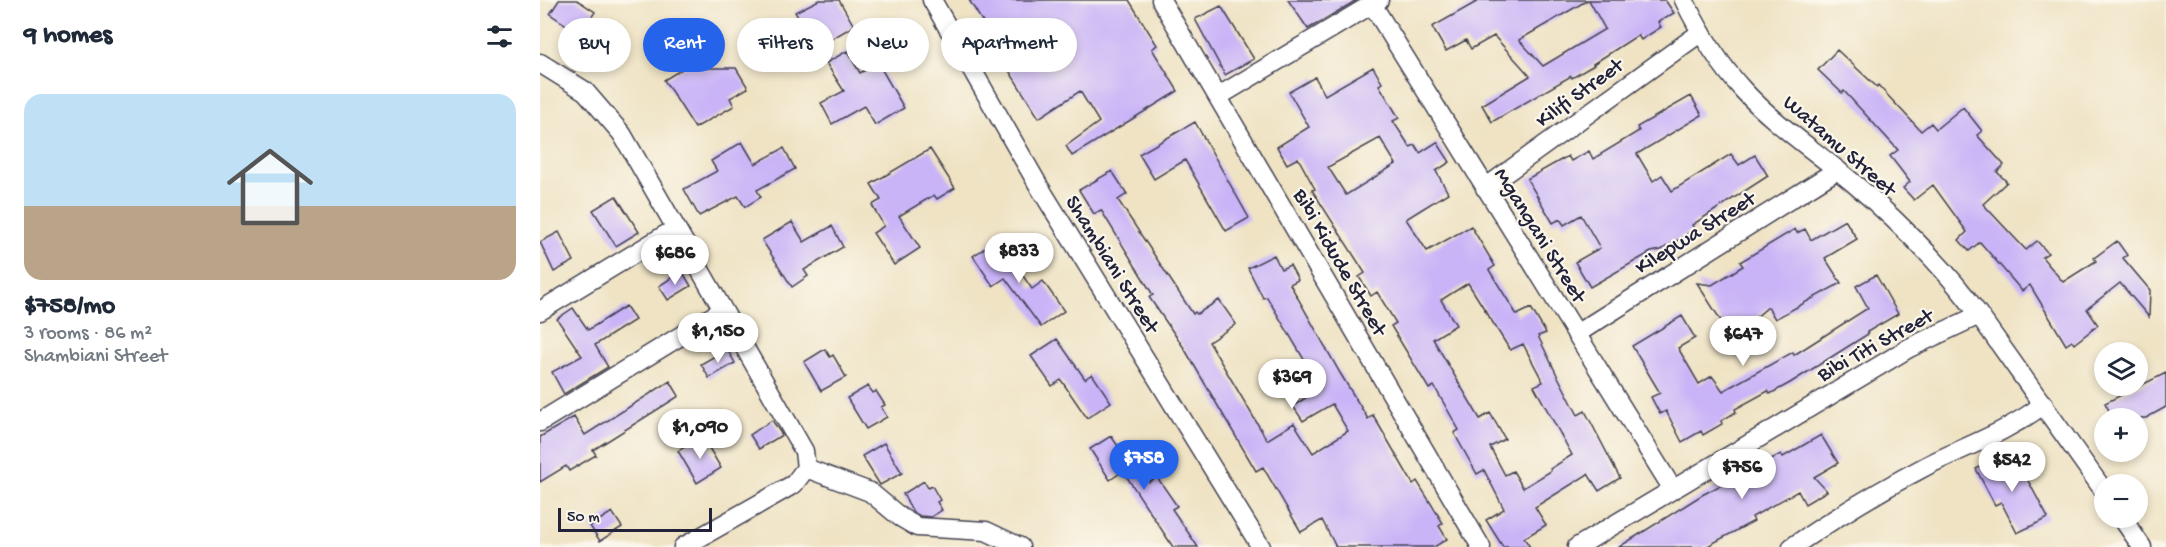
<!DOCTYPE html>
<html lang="en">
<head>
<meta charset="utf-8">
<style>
	:root { --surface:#fff; --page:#f2f2f3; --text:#1f2937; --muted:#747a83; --accent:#2563eb }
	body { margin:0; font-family:"Gochi Hand",sans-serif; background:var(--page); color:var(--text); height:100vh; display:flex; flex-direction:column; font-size:22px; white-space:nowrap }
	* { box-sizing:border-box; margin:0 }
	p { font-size:20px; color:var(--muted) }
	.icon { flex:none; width:33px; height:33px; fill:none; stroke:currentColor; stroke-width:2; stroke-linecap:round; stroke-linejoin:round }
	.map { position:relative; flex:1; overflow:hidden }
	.side { display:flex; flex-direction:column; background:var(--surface); width:540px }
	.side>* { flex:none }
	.hud { position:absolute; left:18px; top:18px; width:570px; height:54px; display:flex; gap:12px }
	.tools { position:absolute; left:1554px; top:342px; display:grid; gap:12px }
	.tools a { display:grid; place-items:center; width:54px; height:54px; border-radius:50%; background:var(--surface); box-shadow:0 3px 9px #0003; font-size:30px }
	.scale { position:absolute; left:18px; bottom:15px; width:154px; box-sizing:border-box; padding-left:6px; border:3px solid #22223b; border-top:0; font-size:16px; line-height:21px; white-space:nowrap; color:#22223b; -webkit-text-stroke:4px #fbf7ec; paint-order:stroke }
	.price { position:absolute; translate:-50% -51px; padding:0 14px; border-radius:21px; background:#fff; color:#222; font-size:20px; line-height:39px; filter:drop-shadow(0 2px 3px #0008) }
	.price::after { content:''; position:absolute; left:50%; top:36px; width:18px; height:14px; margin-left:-9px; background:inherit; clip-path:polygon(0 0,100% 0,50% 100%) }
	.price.on { background:var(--accent); color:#fff }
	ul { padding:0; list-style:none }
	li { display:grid; align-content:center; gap:12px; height:318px; padding:0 24px }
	li span { display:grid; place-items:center; height:186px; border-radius:18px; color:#555 }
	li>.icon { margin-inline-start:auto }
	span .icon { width:108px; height:108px; fill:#fffc; stroke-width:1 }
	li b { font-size:26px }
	h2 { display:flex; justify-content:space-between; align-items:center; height:72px; padding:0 24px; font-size:26px }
	.tag { padding:0 21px; border-radius:27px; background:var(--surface); box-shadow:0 3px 9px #0003; font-size:21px; line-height:54px }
	.tag.on { background:var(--accent); color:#fff }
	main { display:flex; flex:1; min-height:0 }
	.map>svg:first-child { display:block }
	.building { fill:#c9b4f7; fill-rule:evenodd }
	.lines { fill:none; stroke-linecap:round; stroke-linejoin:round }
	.minor-casing { stroke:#413f50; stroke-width:21 }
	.minor { stroke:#fff; stroke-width:18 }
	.labels { text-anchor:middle; stroke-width:4.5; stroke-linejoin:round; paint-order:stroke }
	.street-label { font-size:22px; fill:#22223b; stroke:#fbf7ec }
</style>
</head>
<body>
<main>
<section class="side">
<h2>9 homes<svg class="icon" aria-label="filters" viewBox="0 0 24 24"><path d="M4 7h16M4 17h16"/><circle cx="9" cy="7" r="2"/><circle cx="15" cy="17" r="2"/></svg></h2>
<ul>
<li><span style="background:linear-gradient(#bfe0f5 60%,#b9a48a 0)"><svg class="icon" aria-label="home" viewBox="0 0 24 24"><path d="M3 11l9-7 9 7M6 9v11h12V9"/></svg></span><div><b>$758/mo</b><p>3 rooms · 86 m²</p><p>Shambiani Street</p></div></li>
</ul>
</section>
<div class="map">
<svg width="1626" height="547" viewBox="0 0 1626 547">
	<rect width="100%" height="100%" fill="#fbf7ec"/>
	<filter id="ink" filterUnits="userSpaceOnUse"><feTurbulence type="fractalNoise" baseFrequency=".0167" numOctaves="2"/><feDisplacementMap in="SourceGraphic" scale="12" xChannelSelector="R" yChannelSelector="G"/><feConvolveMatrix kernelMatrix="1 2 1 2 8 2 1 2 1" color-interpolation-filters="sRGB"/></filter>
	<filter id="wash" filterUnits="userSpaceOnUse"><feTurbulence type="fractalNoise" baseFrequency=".008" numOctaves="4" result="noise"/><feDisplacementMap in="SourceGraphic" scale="24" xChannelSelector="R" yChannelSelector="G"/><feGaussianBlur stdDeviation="1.35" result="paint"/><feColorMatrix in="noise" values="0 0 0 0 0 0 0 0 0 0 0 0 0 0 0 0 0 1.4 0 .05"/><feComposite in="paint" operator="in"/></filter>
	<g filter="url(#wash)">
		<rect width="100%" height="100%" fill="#efe3c4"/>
		<g id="blocks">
			<path class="building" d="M19,0h18l18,12 -10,15 -6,-4 -5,7 -24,-16z
				M279,0h20l15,26 -28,16 -8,-14 -10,5 -13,-21z
				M429,0h160l28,45 -5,4 26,42 -106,65 -6,-10 33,-24 -19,-31 -41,27 -45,-71 3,-2z
				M748,0h69l-49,29z
				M940,0h108l-69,40 24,26 62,-37 -16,-29h76l9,13 -16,9 3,5 -20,13 -3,-5 -45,29 1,1 -22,13 -1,-2 -79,46 -10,-17 48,-29 -36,-40 -23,13 -5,-9 -20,11 -14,-24z
				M681,6l33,53 -29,16 -30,-56z
				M1297,50l40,37 1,-2 43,46 10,-8 5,6 27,-22 19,24 -5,4 27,30 -7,7 10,10 -24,22 43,46 11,-9 11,12 -6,4 21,25 33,-21 -2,-3 23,-17 10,14 -4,3 27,32 -1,27 -29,-34 -33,26 11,16 -24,19 -2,-3 -6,4 -36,-60 -8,6 -42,-49 -11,9 -10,-11 8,-8 -34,-47 -19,15 -11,-12 7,-6 -20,-26 8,-6 -54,-59 -2,2 -24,-23z
				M307,51l13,22 18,-10 26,45 -29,17 -11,-19 -32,18 -11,-21 23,-12 -18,-28z
				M155,61l4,7h37l12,20 -18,10 4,8 -39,22 -31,-48z
				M833,67l9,16 -3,2 20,33 -6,3 17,26 5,-2 5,8 17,-11 13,20 -14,9 12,22 -42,26 21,32 44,-25 24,40 -6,4 28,45 14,-7 15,25 -8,3 19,39 21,40 7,-4 35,67 -21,13 -11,-17 -53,33 11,18 -22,13 6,9h-27l-17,-27 18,-11 -20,-39 -7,4 -23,-41 5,-3 -25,-44 -5,3 -38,-63 5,-3 -19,-31 -6,4 -12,-19 6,-4 -53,-83 3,-1 -17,-31 -11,6 -10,-17 32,-20 -20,-35 26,-15 10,18zM840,138l16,26 -50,31 -18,-28zM928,283l42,67 13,-6 20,38 -9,4 38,69 -22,14 1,2 -28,17 -10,-17 -8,4 -15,-28 15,-8 -15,-26 -10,6 -47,-80 23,-14 -15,-25z
				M1151,96l11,19 -65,39 16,27 9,-6 10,16 59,-37 8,11 16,-10 13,21 -76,49 2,4 -16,11 -17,10 -10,2 -61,35 -15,-25 25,-14 -19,-33 -17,10 -4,-6 -7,4 -26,-44 41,-23 3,5 18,-10 4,8 46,-28 -2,-4z
				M655,122l54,96 -23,13 -41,-71 -31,19 -15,-25z
				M202,142l13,22 29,-16 11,21 -38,21 4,7 -16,10 -7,-11 -39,20 -15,-27 33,-18 -6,-10z
				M390,149l25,39 -18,11 -3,-4 -35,21 21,32 -26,17 -21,-32 11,-7 -12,-21 9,-5 -10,-16z
				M572,171l15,23 -9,6 75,114 2,-2 2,2 22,-14 17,24 -27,18 58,98 27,-17 19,30 35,-22 -16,-27 -29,17 -10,-15 28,-18 -54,-91 -4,1 -15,-30 26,-13 7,14 9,-4 8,15 -8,4 50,89 28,46 5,-4 40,69 4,-3 26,42 -4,3 8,13 -13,8h-98l-14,-27 -21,12 -38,-65 -7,4 -72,-123 -35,-51 4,-2 -52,-85 -7,4 -15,-24z
				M76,196l23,36 -23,14 -23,-36z
				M1305,220l12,19 -32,19 16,25 -66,36 -7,-12 -28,24 -7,-9 -8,5 -28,-44 15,2 31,-19 -3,-4 55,-33 2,4 8,-4 6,11z
				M252,222l12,20 28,-16 11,21 -39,23 4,6 -16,11 -30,-47z
				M19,232l15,29 -20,11 -14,-30z
				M454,242l12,18 4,-3 22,32 11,-8 21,30 -23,16 -36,-49 -12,8 -20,-30z
				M142,271l9,15 -23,14 -9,-14z
				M1336,275l22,39 -31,18 1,2 -78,49 -20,11 -2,-3 -33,18 1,3 -15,9 1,3 -19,11 -2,-4 -19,11 -16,-31 -6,3 -9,-17 9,-4 -28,-47 50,-30 13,22 -17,10 21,36 13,-8 11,15 70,-39 1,3 74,-47 -12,-22z
				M86,306l9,14 -40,25 13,22 -44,27 -12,-22 30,-16 -25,-37 16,-11 15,22z
				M517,339l28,40 7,-5 19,28 -24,16 -26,-38 -9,6 -21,-30z
				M187,349l8,14 -26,15 -8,-14z
				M285,349l5,8 3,-2 13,22 -25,14 -17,-29z
				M1626,373v34l-20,11h-33l-8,-15z
				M130,381l9,15 -86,54 3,5 -27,16 -3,-5 -26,16v-45l34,-20 11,18z
				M328,386l5,7 3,-2 9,14 -4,2 6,10 -21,12 -19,-31z
				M232,420l10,15 -23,14 -9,-14z
				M1281,435l17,28 -24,14 13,14 -22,13 -7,-13 -46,26 2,4 -48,26h-87l83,-52 79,-41 2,3z
				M162,436l19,32 -24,15 -19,-32z
				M571,436l12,17 5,-3 21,32 8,-5 20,29 -5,3 26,38h-25l-50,-76 -13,9 -20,-31z
				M344,443l18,30 -22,12 -18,-29z
				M1459,456l6,11 12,-7 31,58 -31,15 -16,-31 -6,3 -19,-36z
				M384,481l4,7 4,-2 8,14 -3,2 5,8 -11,7 -11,-1 -7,-4 -10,-18z
				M72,512l10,15 -22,14 -10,-15z"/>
		</g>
	</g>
	<g filter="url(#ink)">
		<use href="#blocks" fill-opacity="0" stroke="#413f50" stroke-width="1.5"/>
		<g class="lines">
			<g class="minor-casing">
				<path id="minor" d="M392,0l108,188 221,359
					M621,0l320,547
					M1144,0c16,33 35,64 60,91 27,29 61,53 91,77 48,38 109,97 144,147
					M832,4l300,484
					M0,63l45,28 37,43 182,317 2,17 -12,16 -111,63
					M679,96l160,-96
					M945,188l215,-155
					M0,311l135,-82
					M1036,334l261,-164
					M0,422l183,-112
					M266,468l64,24 30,25 17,10 69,4 34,16
					M1582,518l20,29
					M1037,547l332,-199 70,-33 125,176
					M1252,547c44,-30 90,-58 138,-83 39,-19 79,-33 114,-60"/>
			</g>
			<use href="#minor" class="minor"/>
		</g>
	</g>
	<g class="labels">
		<g class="street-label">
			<text transform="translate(1038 91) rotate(-36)" y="8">Kilifi Street</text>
			<text transform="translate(1301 144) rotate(41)" y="8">Watamu Street</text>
			<text transform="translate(1154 231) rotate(-32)" y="8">Kilepwa Street</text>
			<text transform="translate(1002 234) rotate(58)" y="8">Mgangani Street</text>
			<text transform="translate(802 261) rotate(60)" y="8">Bibi Kidude Street</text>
			<text transform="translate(574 263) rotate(58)" y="8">Shambiani Street</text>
			<text transform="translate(1334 343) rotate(-29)" y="8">Bibi Titi Street</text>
		</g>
	</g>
</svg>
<div class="tools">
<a><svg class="icon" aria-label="layers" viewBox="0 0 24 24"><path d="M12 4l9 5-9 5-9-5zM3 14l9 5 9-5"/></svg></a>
<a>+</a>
<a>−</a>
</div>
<div class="scale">50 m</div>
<b class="price" style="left:479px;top:284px">$833</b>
<b class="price" style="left:135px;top:286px">$686</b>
<b class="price" style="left:178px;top:364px">$1,150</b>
<b class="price" style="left:1203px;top:367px">$647</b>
<b class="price" style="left:752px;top:410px">$369</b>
<b class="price" style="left:160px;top:460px">$1,090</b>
<b class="price on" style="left:604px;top:491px">$758</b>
<b class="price" style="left:1472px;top:493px">$542</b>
<b class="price" style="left:1202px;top:500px">$756</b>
<div class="hud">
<a class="tag">Buy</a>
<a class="tag on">Rent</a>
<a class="tag">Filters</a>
<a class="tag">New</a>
<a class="tag">Apartment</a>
</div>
</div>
</main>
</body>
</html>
